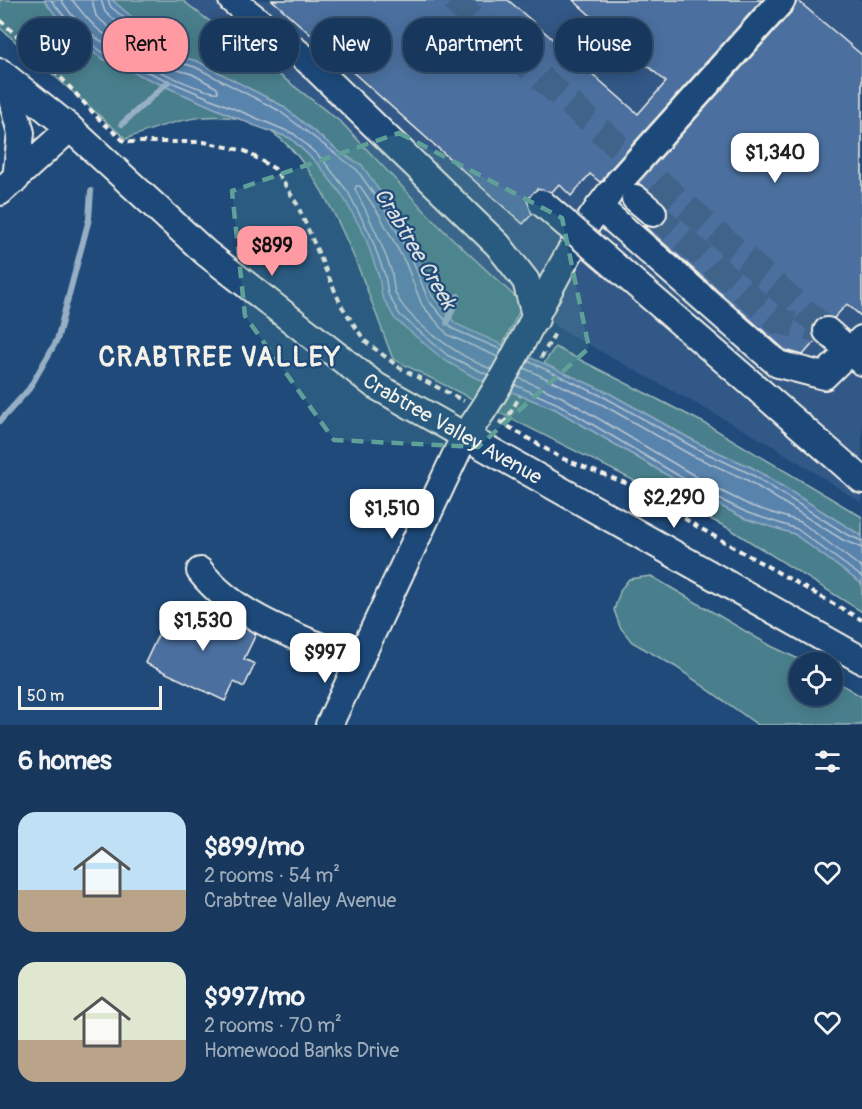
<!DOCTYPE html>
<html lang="en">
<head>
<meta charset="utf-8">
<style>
	:root { --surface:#17385c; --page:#203f62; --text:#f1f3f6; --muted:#9eacbb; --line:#365272; --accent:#ff9aa2 }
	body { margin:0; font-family:Pangolin,sans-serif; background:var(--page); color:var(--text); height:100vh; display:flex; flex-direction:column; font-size:22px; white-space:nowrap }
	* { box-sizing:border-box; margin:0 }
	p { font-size:20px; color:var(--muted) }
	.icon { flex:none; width:33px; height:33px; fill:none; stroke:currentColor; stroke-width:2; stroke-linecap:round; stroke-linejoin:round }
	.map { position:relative; height:725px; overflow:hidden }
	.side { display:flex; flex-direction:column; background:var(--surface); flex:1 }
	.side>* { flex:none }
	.top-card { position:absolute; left:18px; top:18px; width:826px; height:54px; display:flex; gap:12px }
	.controls { position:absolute; left:789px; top:652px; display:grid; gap:12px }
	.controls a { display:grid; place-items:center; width:54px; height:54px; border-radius:50%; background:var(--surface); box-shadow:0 3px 15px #0003,0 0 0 2px var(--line); font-size:30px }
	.scale { position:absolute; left:18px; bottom:15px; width:144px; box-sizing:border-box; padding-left:6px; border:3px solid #f4f1e8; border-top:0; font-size:16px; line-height:21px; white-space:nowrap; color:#f4f1e8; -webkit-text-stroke:4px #1f4a7a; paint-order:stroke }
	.price { position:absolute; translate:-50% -51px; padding:0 14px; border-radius:12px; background:#fff; color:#222; font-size:20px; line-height:39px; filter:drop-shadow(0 2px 3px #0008) }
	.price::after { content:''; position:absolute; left:50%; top:36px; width:18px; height:14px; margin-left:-9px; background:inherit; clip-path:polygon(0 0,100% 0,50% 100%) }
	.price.on { background:var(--accent); color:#111 }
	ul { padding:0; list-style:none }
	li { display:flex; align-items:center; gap:18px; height:150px; padding:0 18px }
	li span { display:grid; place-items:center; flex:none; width:168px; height:120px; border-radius:18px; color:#555 }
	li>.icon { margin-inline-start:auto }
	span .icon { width:72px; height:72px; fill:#fffc; stroke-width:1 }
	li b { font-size:26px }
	h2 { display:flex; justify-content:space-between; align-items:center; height:72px; padding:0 18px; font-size:26px }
	.pill { padding:0 21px; border-radius:24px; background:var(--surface); box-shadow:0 3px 15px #0003,0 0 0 2px var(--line); font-size:21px; line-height:54px }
	.pill.on { background:var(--accent); color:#111 }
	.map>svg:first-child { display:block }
	.built { fill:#305887 }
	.green { fill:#4a7f8c; stroke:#9fb8ba; stroke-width:1.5 }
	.water { fill:#5983ac; stroke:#97afc4; stroke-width:1.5 }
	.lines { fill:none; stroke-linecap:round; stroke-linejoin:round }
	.shore { stroke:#b6c5d0; stroke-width:1.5 }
	.stream { stroke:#97afc4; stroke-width:6 }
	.building { fill:#4c709f; stroke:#f4f1e8; stroke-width:1.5 }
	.minor-tunnel { stroke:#3f638a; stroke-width:26; stroke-dasharray:26 13; stroke-linecap:butt }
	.minor-casing { stroke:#f4f1e8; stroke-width:30 }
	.path { stroke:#f4f1e8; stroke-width:4; stroke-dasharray:6 4.5; stroke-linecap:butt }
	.minor { stroke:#1f4a7a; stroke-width:26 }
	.minor-bridge-casing { stroke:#f4f1e8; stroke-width:30; stroke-linecap:butt }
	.minor-bridge { stroke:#1f4a7a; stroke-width:26 }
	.marked { fill:#5fa199; fill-opacity:0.2; stroke:#5fa199; stroke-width:4.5; stroke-dasharray:12 8; stroke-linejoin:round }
	.labels { text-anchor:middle; stroke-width:4.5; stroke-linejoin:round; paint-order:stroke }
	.street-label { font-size:21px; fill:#f4f1e8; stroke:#1f4a7a }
	.water-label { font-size:22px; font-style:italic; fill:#dde0df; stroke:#1f4a7a }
	.district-label { font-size:27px; font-weight:bold; letter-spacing:1.5px; fill:#f4f1e8; stroke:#1f4a7a }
</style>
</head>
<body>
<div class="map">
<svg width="862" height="725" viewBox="0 0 862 725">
	<rect width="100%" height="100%" fill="#1f4a7a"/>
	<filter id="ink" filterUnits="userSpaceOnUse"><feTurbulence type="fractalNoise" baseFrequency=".0167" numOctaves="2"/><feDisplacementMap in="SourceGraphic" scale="12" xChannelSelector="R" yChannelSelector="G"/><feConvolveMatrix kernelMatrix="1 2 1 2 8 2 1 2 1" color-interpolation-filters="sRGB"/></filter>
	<g filter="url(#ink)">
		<path class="built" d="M173,0h689v503l-91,-58 -213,-117 -133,-103z"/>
		<path class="green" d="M0,0h182l160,123 97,103 84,78 -22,44 37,24 17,-25 151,77 156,93v95l-132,-83 -337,-170c-25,-64 -67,-201 -130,-232 -45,-22 -94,-5 -137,12l-126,-111z
			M651,576l120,70 36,17h-7v33h32l1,-17 29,18v28h-104l-82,-58 -44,-25 -12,-15 -6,-17 7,-21 8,-10z"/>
		<path class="water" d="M44,0h68l66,56 19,5 84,44 60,48 21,12 28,42 28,51 14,38 24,28 153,69 89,50 55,25 109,68v48l-68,-50 -48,-15 -35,-18 -156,-92 -81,-32 -30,-17 -49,-41 -13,-23 -3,-19 -14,-41 -23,-41 -24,-31 -28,-26 -37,-13 -150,-66 -28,-19z"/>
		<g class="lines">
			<path class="shore" d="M51,0l28,35 26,19 189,80 29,26 25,32 22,42 15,41 3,19 12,21 47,40 41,20
				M61,0c7,10 15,21 23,29 14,14 118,66 134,63l-1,-4 -25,-14 -21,-6 -66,-56 -4,-12
				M72,0c12,14 28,38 47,40v-4l-23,-20 -4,-16
				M108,0l3,7 64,54 20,6 83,43 79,60 28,40 28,51 15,39 25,29 49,21
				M528,361l78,37 89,50 56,26 95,60 16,7
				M524,368l79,37 88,50 56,25 96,60 19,8
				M491,369c-29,-11 -84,-47 -96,-77 -2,-7 -2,-15 -4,-22 -10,-29 -22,-54 -36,-81l1,-3h4l19,28 27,50 16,41 26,30 50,22
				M519,378l43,19 155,92 34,17 50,16 61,46
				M515,385l43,19 155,92 35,17 49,16 65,48"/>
			<path class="stream" d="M122,124l46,-42
				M447,323l11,-27
				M0,421l29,-32 28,-49 32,-121 2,-28"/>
		</g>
		<path class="building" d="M272,0h236l130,114 28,-32 -93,-82h189l-155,173 -4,7 -3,2 -10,-8 -19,22 -12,-12 -7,8 -15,-3 -10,11 5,14 -9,10z
			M797,0l65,55v262l-15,-13 -13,14 -12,-1 -10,10 4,13 -13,15 -18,-5 -141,-124 14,1 6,-4 3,-15 -4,-7 -25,-18 155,-173z
			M182,607l21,11h11l19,8 2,-4 21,12 -12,25 11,5 -11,23 -10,-5 -9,19 -80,-38 24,-51 8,4z"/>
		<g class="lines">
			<path class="minor-tunnel" d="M453,0l374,331
				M653,213l124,108 50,10"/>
			<g class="minor-casing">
				<g id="minor">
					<path d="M232,0l75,60 191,185 28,36 10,38"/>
					<path id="s1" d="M0,72l70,56 136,125 170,133 486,274"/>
					<path d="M6,77l15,56 -5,46"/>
					<path d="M618,183l164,-183"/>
					<path d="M0,192l70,-64"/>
					<path d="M635,198l18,15"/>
					<path d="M599,207l179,157 46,12 38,-37"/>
					<path d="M827,331l35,31"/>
					<path d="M761,392l101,88"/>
					<path d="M200,571c38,49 104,68 159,91"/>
					<path d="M329,725l135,-288c57,-74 86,-169 145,-243"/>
				</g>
			</g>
			<path class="path" d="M0,20l53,49 46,50 26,23h79l41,9 30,18 22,35 44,101 24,36 35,27 64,33
				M541,358l14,-25
				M499,421l62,37 72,28 65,41 164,93
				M504,424l16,-28"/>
			<use href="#minor" class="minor"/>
			<g class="minor-bridge-casing">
				<path id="minor-bridge" d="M542,203l219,189"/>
			</g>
			<use href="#minor-bridge" class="minor-bridge"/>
		</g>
	</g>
	<path class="marked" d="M399,133l163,85 27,130 -111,99 -144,-7 -89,-124 -13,-125z"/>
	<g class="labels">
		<g class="street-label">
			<text dy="7" stroke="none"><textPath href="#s1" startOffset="578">Crabtree Valley Avenue</textPath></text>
		</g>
		<g class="water-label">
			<text transform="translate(416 248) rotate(59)" y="8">Crabtree Creek</text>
		</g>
		<g class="district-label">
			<text x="220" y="366">CRABTREE VALLEY</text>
		</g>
	</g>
</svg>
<div class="controls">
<a><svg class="icon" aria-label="locate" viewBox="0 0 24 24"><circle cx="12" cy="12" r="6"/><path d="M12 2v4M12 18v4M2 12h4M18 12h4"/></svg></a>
</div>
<div class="scale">50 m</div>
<b class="price" style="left:775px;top:184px">$1,340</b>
<b class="price on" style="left:272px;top:277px">$899</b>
<b class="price" style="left:674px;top:529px">$2,290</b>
<b class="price" style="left:392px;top:540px">$1,510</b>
<b class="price" style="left:203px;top:652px">$1,530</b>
<b class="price" style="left:325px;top:684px">$997</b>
<div class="top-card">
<a class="pill">Buy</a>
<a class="pill on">Rent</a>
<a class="pill">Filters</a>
<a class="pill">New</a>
<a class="pill">Apartment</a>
<a class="pill">House</a>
</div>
</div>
<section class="side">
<h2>6 homes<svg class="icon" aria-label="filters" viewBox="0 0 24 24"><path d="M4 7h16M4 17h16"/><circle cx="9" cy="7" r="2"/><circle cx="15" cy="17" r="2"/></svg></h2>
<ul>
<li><span style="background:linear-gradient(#bfe0f5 65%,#b9a48a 0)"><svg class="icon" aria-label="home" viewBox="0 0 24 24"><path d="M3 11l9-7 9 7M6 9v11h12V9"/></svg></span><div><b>$899/mo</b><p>2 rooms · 54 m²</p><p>Crabtree Valley Avenue</p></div><svg class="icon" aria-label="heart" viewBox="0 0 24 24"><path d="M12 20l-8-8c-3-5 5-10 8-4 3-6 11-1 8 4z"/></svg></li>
<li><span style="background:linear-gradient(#dfe7d0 65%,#b9a48a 0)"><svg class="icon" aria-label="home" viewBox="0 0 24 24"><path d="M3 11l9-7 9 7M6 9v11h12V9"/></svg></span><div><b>$997/mo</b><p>2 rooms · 70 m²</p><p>Homewood Banks Drive</p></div><svg class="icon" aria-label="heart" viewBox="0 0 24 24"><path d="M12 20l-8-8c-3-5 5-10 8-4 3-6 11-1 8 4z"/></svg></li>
</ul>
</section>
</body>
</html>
